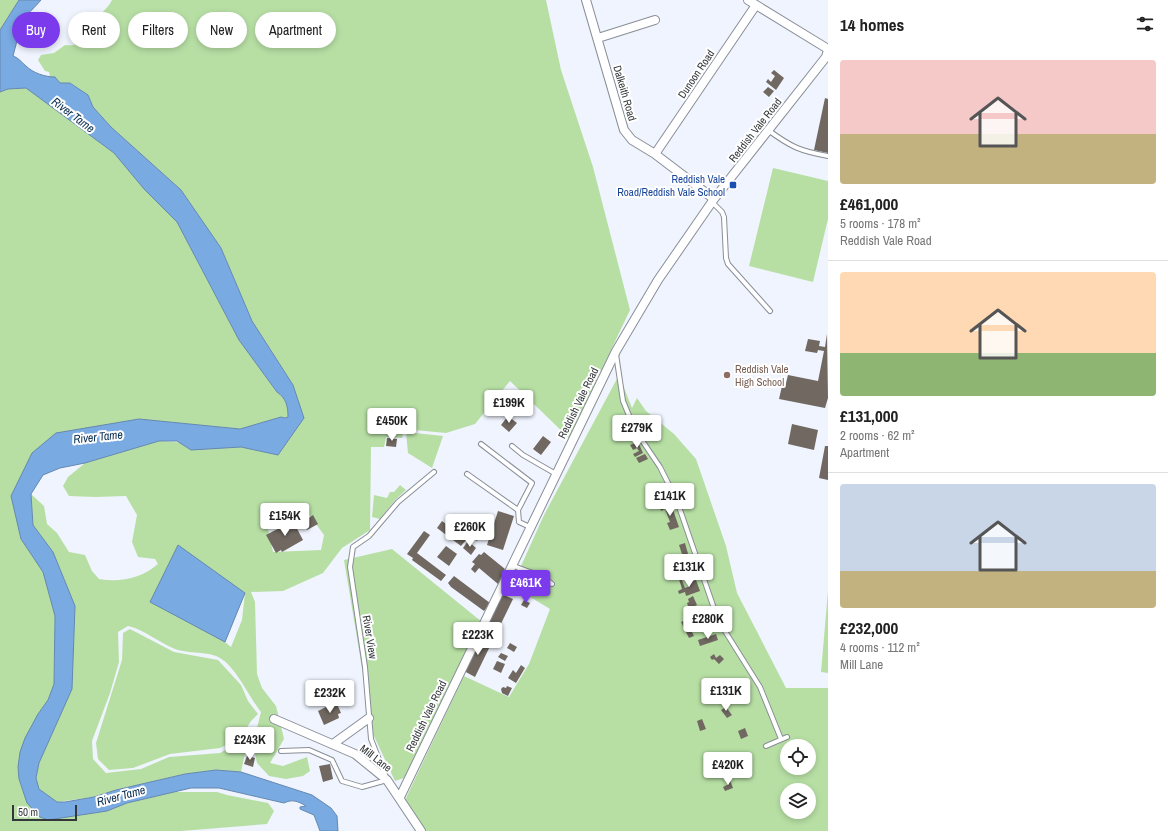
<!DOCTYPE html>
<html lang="en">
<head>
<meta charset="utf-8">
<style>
	:root { --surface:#fff; --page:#f6f6f6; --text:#222; --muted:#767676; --line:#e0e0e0; --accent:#7c3aed }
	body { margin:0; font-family:"Archivo Narrow",sans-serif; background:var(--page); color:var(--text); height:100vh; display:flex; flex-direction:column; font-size:15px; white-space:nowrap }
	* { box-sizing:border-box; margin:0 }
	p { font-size:13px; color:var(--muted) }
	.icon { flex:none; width:22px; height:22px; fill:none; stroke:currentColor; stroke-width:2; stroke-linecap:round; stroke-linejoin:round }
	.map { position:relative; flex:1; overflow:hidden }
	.details { display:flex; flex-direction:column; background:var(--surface); width:340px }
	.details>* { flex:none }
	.top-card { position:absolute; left:12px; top:12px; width:380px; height:36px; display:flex; gap:8px }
	.tools { position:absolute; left:780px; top:739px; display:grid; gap:8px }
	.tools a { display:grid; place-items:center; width:36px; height:36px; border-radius:50%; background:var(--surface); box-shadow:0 2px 6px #0003; font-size:20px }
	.scale { position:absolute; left:12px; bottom:10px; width:65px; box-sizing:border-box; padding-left:4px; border:2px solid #35383b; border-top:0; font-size:11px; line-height:14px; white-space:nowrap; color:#35383b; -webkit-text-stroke:3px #fff; paint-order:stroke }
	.price { position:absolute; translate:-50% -34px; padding:0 9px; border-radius:4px; background:#fff; color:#222; font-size:13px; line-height:26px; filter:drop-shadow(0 1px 2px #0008) }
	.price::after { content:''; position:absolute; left:50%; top:24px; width:12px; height:9px; margin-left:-6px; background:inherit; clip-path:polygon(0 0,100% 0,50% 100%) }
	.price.active { background:var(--accent); color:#fff }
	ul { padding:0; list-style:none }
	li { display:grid; align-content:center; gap:8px; height:212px; padding:0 12px }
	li+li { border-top:1px solid var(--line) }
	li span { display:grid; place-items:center; height:124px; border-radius:4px; color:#555 }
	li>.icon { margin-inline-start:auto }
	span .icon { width:72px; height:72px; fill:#fffc; stroke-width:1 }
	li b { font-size:17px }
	h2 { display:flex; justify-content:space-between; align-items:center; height:48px; padding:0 12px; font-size:17px }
	.chip { padding:0 14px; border-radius:18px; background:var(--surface); box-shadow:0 2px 6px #0003; font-size:14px; line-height:36px }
	.chip.active { background:var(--accent); color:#fff }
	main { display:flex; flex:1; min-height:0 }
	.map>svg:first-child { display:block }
	.green { fill:#b7dfa4; fill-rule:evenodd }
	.water { fill:#79aae2; stroke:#6588b0 }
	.building { fill:#706861 }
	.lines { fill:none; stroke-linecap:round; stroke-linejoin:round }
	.lane-casing { stroke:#898e97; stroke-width:6 }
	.street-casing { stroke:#898e97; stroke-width:10 }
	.lane { stroke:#fff; stroke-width:4 }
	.street { stroke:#fff; stroke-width:8 }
	.transit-dot { fill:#1a4fb4; stroke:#fff; stroke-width:1.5 }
	.education-dot { fill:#8d6e63; stroke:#fff; stroke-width:1.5 }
	.labels { text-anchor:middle; stroke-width:4; stroke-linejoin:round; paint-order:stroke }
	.street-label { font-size:11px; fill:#35383b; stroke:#fff }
	.transit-label { font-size:11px; fill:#164399; stroke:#fff; text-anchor:end }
	.education-label { font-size:11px; fill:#785e54; stroke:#fff; text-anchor:start }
	.water-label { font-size:12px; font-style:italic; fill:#082d50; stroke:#fff }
</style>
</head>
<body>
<main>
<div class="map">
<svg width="828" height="831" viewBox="0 0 828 831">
	<rect width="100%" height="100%" fill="#eff4fe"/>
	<path class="green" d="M0,0h19l-19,30z
		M112,0h434l15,70 32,97 37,143 -61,128 -59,-57 -35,43 -29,9 -42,-4 -2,9 -16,-1 -2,10h-13l-1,83 -28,18 -19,25 -40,18 -32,1 4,10 2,72 5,14 14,18 8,33 -14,24 13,3 24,-9 3,14 -7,5 -17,3 -17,-3 -12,-13 -5,-26 5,-9 4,-16c-12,-15 -25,-45 -41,-54 -11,-7 -32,-4 -45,-9 -17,-7 -30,-19 -47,-23l-10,6 1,30 -9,31 -18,48 1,18 13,14 35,-4 28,-12 51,-4 16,-9 10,4 -5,24 -25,-2 -31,4 -69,16 -22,7 -37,5 -18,-13 -3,-11 3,-15 24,-55 -10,-156 -20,-27 -2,-31 13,12 3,18 10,9 12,19 16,3 7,16 7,8c21,4 43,-1 59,-15l-3,-5 -17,-2 -6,-15 5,-27 -11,-19 -31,1 -26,-1 -6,-10 5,-9 17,-14 74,-22 82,6 37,8 26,-37 -11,-33 -41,-64 -31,-73 -40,-58 -70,-63 -18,-20 -5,-12 -17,-12h-11l-5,-6h-5l-1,-5 -4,-1 -7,-11 3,-5 13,-2 11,-8c19,3 22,-14 30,-25 5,-6 14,-13 17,-20zM302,505l22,30 -3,15 -48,2 -5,-23zM245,593l-3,27 -11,27 -6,-5z
		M26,88l88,65 30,36 33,33 62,118 38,52c9,6 11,14 11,25l-3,1 -4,-1 -41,12 -101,-10 -107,34 -11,86 22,33 12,44 -1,68 -6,16 -10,14 -19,65c4,15 10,26 21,38l67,-6 20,-8 43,-11h47l10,3 41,8 6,8 -7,13 -86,7h-181v-739l8,-3z
		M773,168l55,13v38l-15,63 -64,-16z
		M619,375l13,33 5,-10 9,13 28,23 22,25 30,87 11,47 49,95h42v143h-405l-18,-31 59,-124 45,21 20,-33 21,-55 -38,-23 32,-71zM787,746h22v22h-22zM787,790h22v22h-22z
		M406,432l37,4 -11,32 -24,-15z
		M400,485l6,5 -11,10 -15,19 -8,-2 2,-22 13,3 3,-6h4z
		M392,549l90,73 -78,156 -9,3 -22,-47 -29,-174z
		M828,591v82l-7,-1z
		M130,629l44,23 44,8 23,25 7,16 10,13 -7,7 -10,16 -21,11 -50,6 -37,14 -24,2 -11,-11 -2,-16 26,-83 1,-27z"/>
	<path class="water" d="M19,0h22c-9,11 -22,20 -26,33l3,4 -5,19c6,2 8,6 13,10 7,7 19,11 29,11l5,6h10l18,12 5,12 18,20 70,63 40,58 31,73 41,64 11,33 -26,37 -37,-8 -50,3 -14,-9h-18l-74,22 -25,5 -17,7 -12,19 2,31 20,27 22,54 -3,83 -33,74 -3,15 3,11 18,13h8l29,-5 22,-7 69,-16 31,-4 25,2 71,23 19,13 6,8 1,15h-18l-6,-16 -14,-6v-2l6,-1c-8,-5 -14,-7 -22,-3l-65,-15h-28l-64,15 -20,8 -59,9 -8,-3 -13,-14 -8,-24 -1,-12 2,-15 5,-14 13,-24 10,-14 6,-16 1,-68 -12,-44 -22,-33 -10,-43 21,-43 24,-20 83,-14 101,10 41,-12 4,1 3,-1c0,-11 -2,-19 -11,-25l-38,-52 -62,-118 -33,-33 -30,-36 -88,-65 -18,1 -8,3v-62z
		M178,545l67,48 -20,49 -75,-40z"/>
	<path class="building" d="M774,70l10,8 -8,12 -10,-8 2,-3 3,3 4,-6 -4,-3z
		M768,87l6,4 -5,6 -6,-5z
		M825,98l3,1v54l-14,-3z
		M827,334l1,64 -3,10 -46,-9 3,-13 3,1 3,-12 30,6 6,-30 -6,-1 -1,3 -12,-2 3,-12 12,2 -1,5 6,1z
		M508,416l9,7 -8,9 -8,-7z
		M792,424l26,6 -4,20 -26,-6z
		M543,436l8,6 -10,13 -8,-6z
		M387,438l10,1 -1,8 -10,-1z
		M638,442l5,11 -8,4 -2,-3 6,-3 -2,-3 -4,2 -3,-5z
		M825,446h3v34l-9,-2z
		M645,454l3,5 -9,4 -3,-5z
		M664,489l1,3 -3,2 1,3 -5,2 -2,-7z
		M665,503l3,6 4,-2 7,20 -9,3 -3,-7 3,-1 -5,-13 -4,2 -2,-6z
		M301,508l5,12 7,-5 5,9 -11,6 -9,-15 -21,12 -2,-5z
		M498,511l16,5 -11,34 -16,-5z
		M468,518l16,13 -7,10 -17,-12z
		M293,521l10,19 -21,12 -1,-2 -5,3 -10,-18z
		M442,521l25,18 -6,7 -24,-18z
		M424,531l6,4 -13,18 29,22 -5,6 -29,-21 1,-2 -6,-4z
		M468,541l8,7 -5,7 -8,-7z
		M685,543l5,18 -5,2 -6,-18z
		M446,546l11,8 -8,12 -12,-9z
		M484,552l21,17 -7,15 -19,-16 -4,5 -4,-4 4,-5 -3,-2 7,-8 2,1z
		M680,575l5,13 5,-2 -1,-4 7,-2 4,11 -14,5 -1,-4 -6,2 -1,-3 4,-2 -4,-13z
		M454,576l36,27 -6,8 -33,-24 -3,-4z
		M502,594l11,5 -18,37 -11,-6z
		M693,596l4,9 -8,4 -2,-6 2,-1 -1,-3z
		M524,600l6,3 -3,5 -6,-3z
		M705,606l11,24 -4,2 -12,-24z
		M689,619l3,6 -3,1 5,10 -5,2 -8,-16z
		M716,634l2,6 -18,6 -2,-6z
		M482,635l11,5 -18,37 -11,-6z
		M510,643l7,4 -3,5 -7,-4z
		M501,653l7,3 -3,5 -7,-4z
		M714,654l2,4 4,-3 4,4 -5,5 -5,-5 -2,1 -2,-3z
		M497,661l8,3 -4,9 -8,-4z
		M521,665l4,3 -9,15 -8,-5 5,-8 3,3z
		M322,682l9,3 -4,10 -9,-3z
		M507,686l5,2 -4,8 -6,-3 -1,-4 2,-2 3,1z
		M334,703l1,2 2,-1 4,9 -3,1 1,4 -15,7 -6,-14z
		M726,707l6,8 -5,3 -6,-8z
		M702,719l4,10 -6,2 -3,-10z
		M745,728l3,8 -7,3 -3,-8z
		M247,756l8,2 -2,9 -9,-3z
		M330,764l3,15 -10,3 -4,-16z
		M729,778l4,10 -8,3 -2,-4 6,-3 -2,-5z"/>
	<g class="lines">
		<g class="lane-casing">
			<path id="lane" d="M768,130c23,17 32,21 60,26
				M712,202l10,10 2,5 2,41 2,6 42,47
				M616,354l7,47 12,29 25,37 17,34 41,119 42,67 21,52
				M481,444l51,39 -14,27
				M512,446l11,9 33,19
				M467,474l51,36 1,12 11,5
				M512,565c16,8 26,7 40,19
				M766,746l21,-9
				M281,751l28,-1 23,10 10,21 20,6 25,-7 -16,-41 -6,-72 -15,-100 3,-20 16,-11 29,-34 36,-30"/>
		</g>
		<g class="street-casing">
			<path id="street" d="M586,0l38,130 8,10 23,14 59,45
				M748,0l80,49
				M598,38l57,-18
				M655,154l101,-149
				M274,719l81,35 32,26 34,51
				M333,744l36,-26
				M400,797l216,-446 42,-71 56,-81 112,-142 2,-7"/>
		</g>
		<use href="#lane" class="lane"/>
		<use href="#street" class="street"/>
	</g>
	<rect class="transit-dot" x="729" y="181" width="8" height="8" rx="2"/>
	<circle class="education-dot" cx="727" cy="375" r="4"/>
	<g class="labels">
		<g class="street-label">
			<text transform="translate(696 74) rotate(-56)" y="4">Dunoon Road</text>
			<text transform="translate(625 93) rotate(74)" y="4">Dalkeith Road</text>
			<text transform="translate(755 130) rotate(-52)" y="4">Reddish Vale Road</text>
			<text transform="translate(578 403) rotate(-64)" y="4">Reddish Vale Road</text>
			<text transform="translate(370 637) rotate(81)" y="4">River View</text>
			<text transform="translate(426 716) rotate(-64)" y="4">Reddish Vale Road</text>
			<text transform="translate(376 758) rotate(38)" y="4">Mill Lane</text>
		</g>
		<g class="transit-label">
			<text x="725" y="183">Reddish Vale<tspan x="725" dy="13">Road/Reddish Vale School</tspan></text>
		</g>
		<g class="education-label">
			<text x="735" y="373">Reddish Vale<tspan x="735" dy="13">High School</tspan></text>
		</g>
		<g class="water-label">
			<text transform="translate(73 115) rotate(37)" y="4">River Tame</text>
			<text transform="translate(98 437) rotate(-6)" y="4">River Tame</text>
			<text transform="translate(121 796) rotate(-15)" y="4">River Tame</text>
		</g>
	</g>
</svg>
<div class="tools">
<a><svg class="icon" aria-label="locate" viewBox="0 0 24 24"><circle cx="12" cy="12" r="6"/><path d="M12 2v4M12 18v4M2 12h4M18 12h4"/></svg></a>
<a><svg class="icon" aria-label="layers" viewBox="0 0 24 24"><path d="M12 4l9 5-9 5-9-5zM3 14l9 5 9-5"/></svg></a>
</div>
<div class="scale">50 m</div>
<b class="price" style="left:509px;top:424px">£199K</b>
<b class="price" style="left:392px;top:442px">£450K</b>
<b class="price" style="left:637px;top:449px">£279K</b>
<b class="price" style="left:670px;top:517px">£141K</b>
<b class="price" style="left:285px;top:537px">£154K</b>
<b class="price" style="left:470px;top:548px">£260K</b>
<b class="price" style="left:689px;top:588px">£131K</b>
<b class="price active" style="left:526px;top:604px">£461K</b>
<b class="price" style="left:708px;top:640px">£280K</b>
<b class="price" style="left:478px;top:656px">£223K</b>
<b class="price" style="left:726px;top:712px">£131K</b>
<b class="price" style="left:330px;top:714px">£232K</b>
<b class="price" style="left:250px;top:761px">£243K</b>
<b class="price" style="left:728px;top:786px">£420K</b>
<div class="top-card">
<a class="chip active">Buy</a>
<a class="chip">Rent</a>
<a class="chip">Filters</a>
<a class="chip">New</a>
<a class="chip">Apartment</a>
</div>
</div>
<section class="details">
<h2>14 homes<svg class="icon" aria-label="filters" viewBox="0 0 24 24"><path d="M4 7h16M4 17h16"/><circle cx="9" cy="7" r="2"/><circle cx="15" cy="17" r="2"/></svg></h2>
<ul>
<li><span style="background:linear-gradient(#f6c9c9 60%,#c2b280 0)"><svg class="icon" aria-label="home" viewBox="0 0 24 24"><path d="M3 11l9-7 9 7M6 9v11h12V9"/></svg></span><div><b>£461,000</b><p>5 rooms · 178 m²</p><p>Reddish Vale Road</p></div></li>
<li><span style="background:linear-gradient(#ffd9b3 65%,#8fb573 0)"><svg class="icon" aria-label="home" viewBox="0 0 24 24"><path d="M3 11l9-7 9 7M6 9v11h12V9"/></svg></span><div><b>£131,000</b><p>2 rooms · 62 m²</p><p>Apartment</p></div></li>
<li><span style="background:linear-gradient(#c9d6e8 70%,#c2b280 0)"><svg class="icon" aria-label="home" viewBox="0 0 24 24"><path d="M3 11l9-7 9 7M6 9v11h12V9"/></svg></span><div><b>£232,000</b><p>4 rooms · 112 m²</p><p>Mill Lane</p></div></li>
</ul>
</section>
</main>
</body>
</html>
